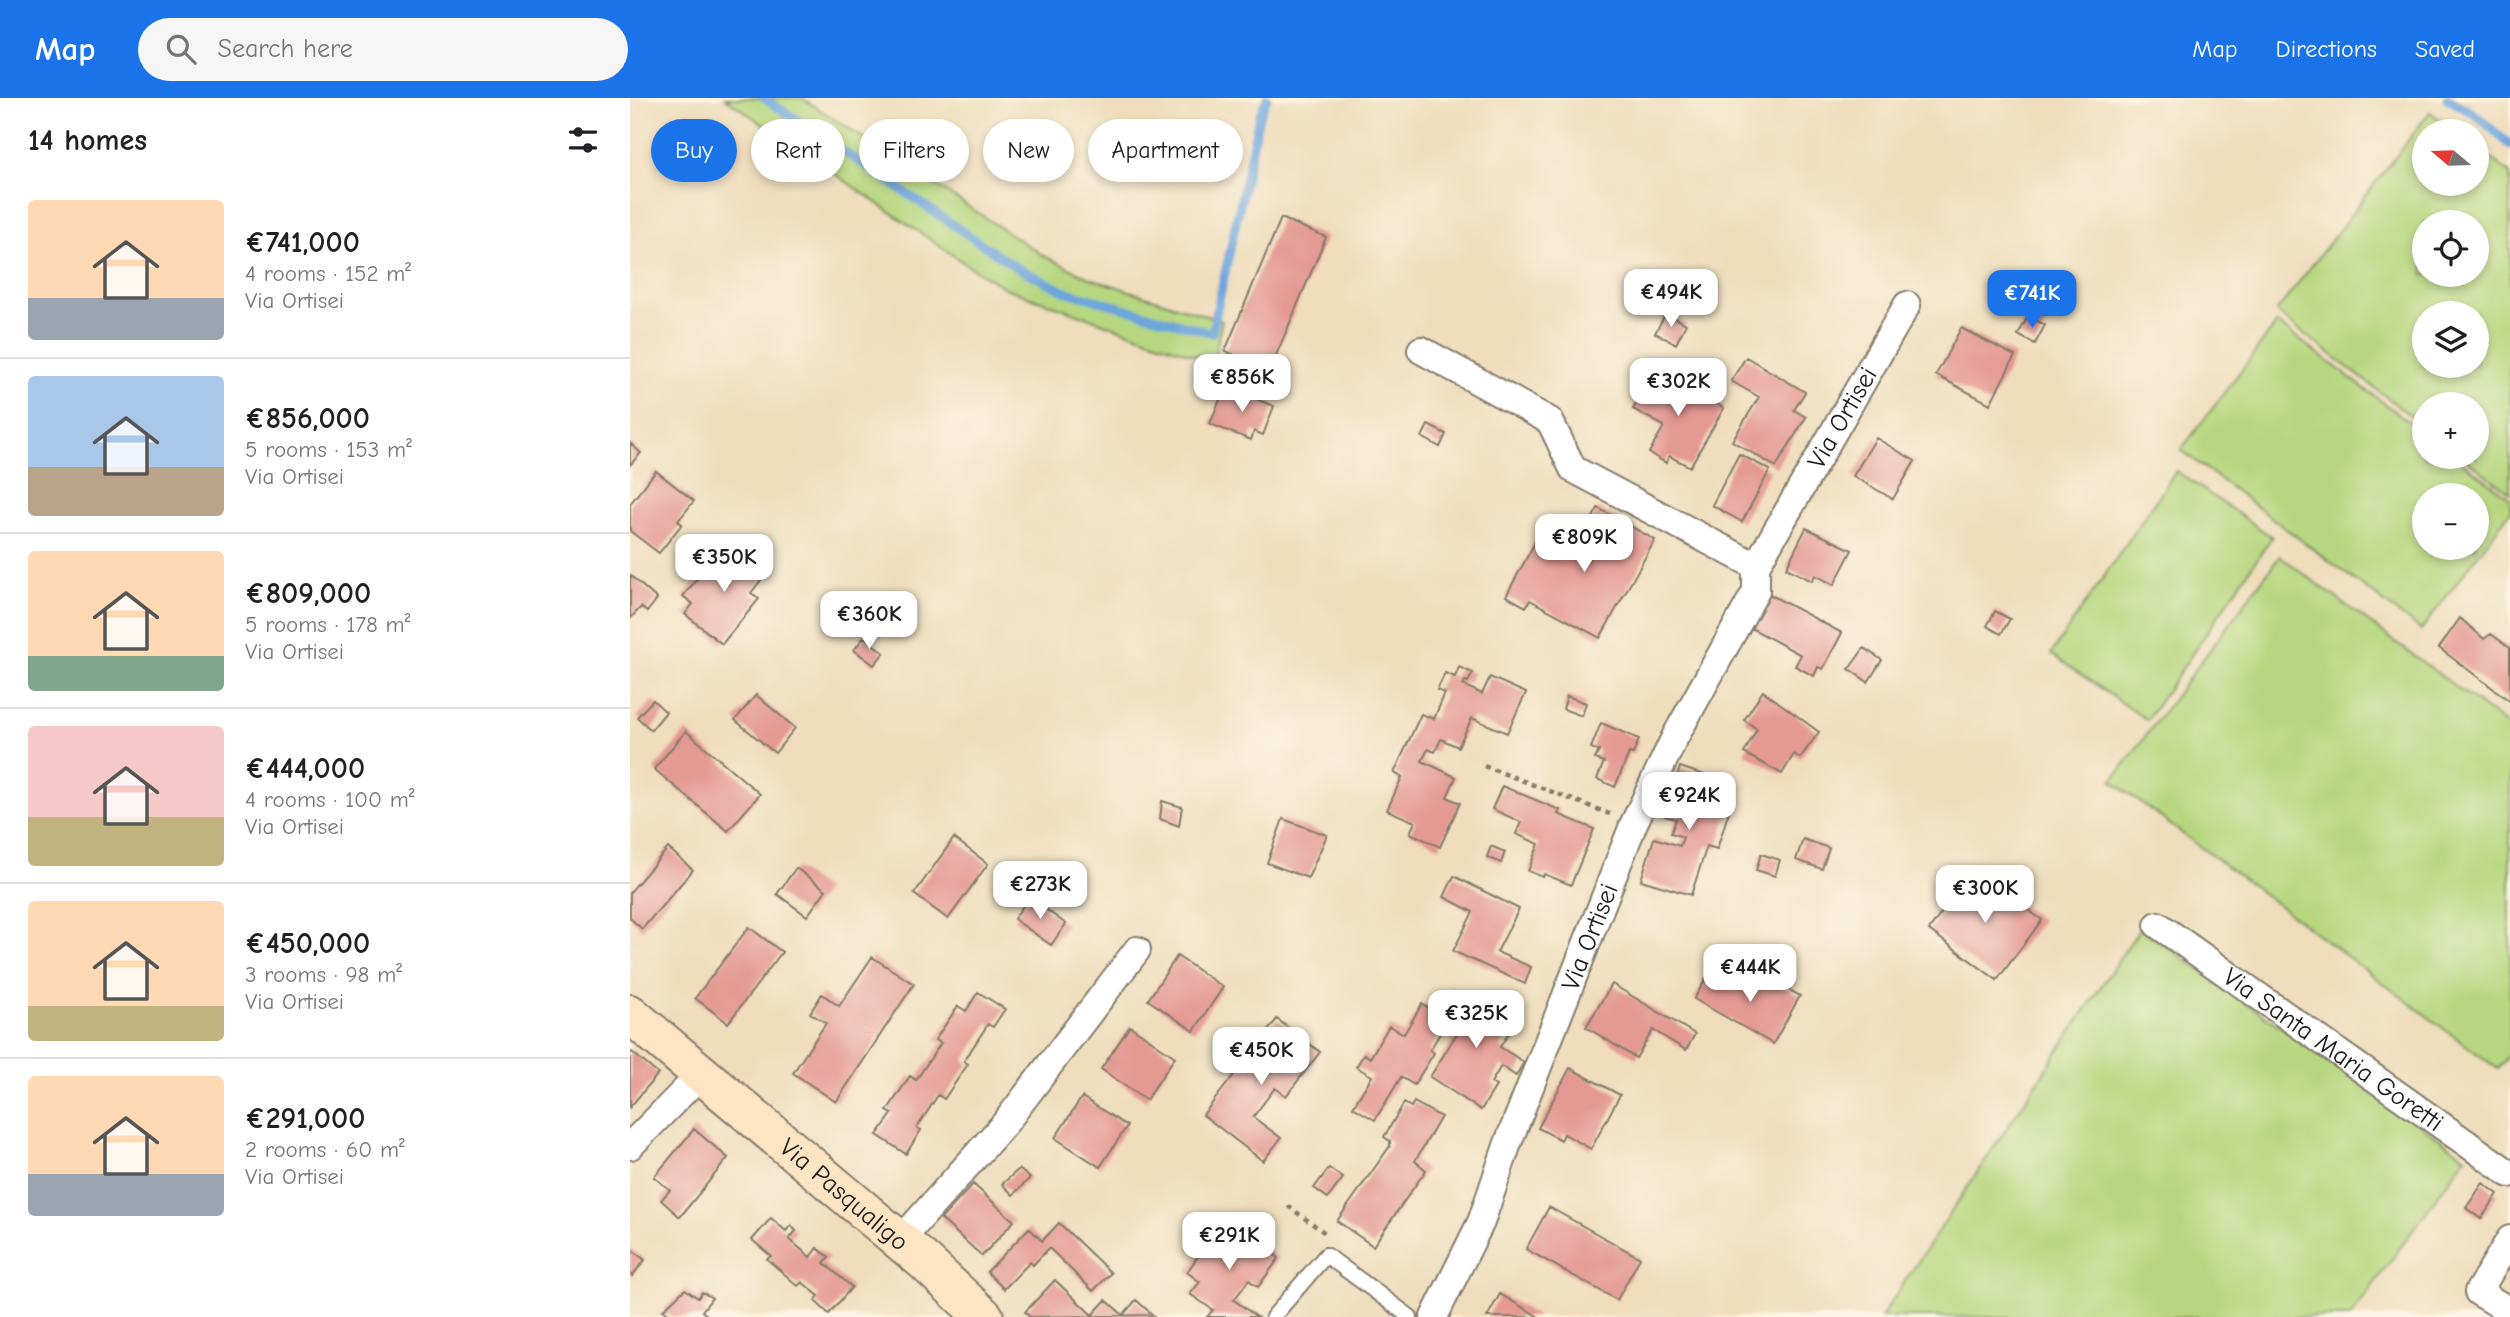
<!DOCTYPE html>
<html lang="en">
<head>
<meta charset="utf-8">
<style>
	:root { --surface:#fff; --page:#f6f6f6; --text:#202124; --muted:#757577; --line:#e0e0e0; --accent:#1a73e8 }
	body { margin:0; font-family:"Comic Neue",sans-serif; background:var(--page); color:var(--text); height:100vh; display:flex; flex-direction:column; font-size:26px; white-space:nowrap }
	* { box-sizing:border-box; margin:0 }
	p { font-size:23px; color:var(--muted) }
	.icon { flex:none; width:38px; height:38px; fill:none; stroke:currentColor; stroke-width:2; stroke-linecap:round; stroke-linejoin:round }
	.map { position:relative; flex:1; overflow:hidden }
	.panel { display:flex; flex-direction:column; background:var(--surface); width:630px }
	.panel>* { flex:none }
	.banner { position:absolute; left:21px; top:21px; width:665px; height:63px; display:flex; gap:14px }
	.needle { width:46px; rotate:289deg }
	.buttons { position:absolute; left:1782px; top:21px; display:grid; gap:14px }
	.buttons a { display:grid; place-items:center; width:77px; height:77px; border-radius:50%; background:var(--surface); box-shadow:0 4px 10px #0003; font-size:35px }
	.price { position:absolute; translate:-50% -60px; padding:0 16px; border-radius:14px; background:#fff; color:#222; font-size:23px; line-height:46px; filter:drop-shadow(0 2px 4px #0008) }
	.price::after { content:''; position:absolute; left:50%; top:42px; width:21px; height:16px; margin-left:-10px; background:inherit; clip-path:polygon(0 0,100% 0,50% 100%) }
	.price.active { background:var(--accent); color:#fff }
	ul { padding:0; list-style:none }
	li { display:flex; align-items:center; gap:21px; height:175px; padding:0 28px }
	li+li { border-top:2px solid var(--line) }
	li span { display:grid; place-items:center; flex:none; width:196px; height:140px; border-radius:7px; color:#555 }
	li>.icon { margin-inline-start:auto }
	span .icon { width:84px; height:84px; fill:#fffc; stroke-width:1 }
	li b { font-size:30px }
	h2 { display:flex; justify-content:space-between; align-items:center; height:84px; padding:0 28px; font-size:30px }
	.pill { padding:0 24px; border-radius:32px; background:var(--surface); box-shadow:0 4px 10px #0003; font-size:24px; line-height:63px }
	.pill.active { background:var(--accent); color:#fff }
	header { display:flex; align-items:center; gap:42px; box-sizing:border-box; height:98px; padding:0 35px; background:var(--accent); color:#fff }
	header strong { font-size:33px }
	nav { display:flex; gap:38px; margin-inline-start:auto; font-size:24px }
	.search { width:490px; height:63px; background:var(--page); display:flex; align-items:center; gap:18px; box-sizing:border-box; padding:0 24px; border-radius:38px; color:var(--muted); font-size:26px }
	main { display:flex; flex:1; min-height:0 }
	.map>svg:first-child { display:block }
	.green { fill:#b6d77f; stroke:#697a4e; stroke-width:2; fill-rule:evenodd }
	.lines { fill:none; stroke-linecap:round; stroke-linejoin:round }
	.stream { stroke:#6da5dc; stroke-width:9 }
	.building { fill:#e49993 }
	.lane-casing { stroke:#867c6c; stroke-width:18 }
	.street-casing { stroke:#867c6c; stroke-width:30 }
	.secondary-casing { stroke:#867c6c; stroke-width:42 }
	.path { stroke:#867c6c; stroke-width:4.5; stroke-dasharray:5 5; stroke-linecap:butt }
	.lane { stroke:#fff; stroke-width:14 }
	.street { stroke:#fff; stroke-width:26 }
	.secondary { stroke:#fde5c4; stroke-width:38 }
	.labels { text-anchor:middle; stroke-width:5; stroke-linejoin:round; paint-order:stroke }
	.street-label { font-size:26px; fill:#1c1c1c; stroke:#fcf5e5 }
</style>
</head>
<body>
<header>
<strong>Map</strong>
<div class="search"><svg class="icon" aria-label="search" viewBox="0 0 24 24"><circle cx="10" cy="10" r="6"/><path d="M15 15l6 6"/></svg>Search here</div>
<nav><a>Map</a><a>Directions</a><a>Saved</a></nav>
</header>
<main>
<section class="panel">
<h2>14 homes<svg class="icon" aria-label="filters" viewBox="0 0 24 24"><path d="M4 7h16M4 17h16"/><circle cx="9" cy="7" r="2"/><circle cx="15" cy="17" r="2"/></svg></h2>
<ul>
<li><span style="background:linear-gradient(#ffd9b3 70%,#9aa5b1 0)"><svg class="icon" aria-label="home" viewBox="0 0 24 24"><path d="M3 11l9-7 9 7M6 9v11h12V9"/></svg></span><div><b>€741,000</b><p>4 rooms · 152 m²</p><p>Via Ortisei</p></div></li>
<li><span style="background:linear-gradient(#a9c7e8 65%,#b9a48a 0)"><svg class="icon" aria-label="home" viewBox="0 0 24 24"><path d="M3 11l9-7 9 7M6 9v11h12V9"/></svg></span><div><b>€856,000</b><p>5 rooms · 153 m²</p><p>Via Ortisei</p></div></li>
<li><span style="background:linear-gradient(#ffd9b3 75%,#7fa58c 0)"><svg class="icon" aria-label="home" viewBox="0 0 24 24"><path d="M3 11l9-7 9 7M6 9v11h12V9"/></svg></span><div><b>€809,000</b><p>5 rooms · 178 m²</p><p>Via Ortisei</p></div></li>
<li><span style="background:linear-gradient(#f6c9c9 65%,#c2b280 0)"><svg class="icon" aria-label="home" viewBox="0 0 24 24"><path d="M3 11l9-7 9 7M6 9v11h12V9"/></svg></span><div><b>€444,000</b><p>4 rooms · 100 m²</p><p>Via Ortisei</p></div></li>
<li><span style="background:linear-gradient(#ffd9b3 75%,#c2b280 0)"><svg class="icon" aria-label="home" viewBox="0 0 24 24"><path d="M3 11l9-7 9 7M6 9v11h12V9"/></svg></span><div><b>€450,000</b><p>3 rooms · 98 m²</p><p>Via Ortisei</p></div></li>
<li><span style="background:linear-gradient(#ffd9b3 70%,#9aa5b1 0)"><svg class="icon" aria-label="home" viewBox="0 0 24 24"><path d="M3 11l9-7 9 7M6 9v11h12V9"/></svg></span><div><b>€291,000</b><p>2 rooms · 60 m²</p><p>Via Ortisei</p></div></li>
</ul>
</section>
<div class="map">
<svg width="1880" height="1219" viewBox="0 0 1880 1219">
	<rect width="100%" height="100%" fill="#fcf5e5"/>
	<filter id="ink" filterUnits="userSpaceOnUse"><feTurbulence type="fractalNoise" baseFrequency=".0143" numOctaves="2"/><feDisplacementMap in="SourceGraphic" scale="14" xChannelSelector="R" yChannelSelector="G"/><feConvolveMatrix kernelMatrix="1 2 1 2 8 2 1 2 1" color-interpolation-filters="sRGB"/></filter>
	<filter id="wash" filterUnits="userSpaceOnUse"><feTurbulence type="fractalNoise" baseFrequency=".00686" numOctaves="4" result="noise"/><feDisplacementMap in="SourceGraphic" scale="28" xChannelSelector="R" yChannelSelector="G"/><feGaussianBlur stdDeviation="1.57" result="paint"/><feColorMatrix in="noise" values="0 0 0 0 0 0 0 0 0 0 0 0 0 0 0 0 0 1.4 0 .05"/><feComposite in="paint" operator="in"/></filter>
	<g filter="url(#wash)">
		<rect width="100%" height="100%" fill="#efddbc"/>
		<path class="green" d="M95,0h77l242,158 46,22 132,43 -9,41 -208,-74 -41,-25z
			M1800,14l26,19h-32v53h52v-37l34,26v320l-47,-36h13v-53h-52v22l-148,-114zM1846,124v53h-52v-53zM1794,215h52v53h-52z
			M1647,225l147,110v24h31l55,41v14l-89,118 -240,-180zM1846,397v53h-52v-53z
			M1546,373l96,66 -125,183 -96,-66z
			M1650,458l230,171v326l-12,16 -386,-288z
			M1510,830l326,229 -116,160h-469z"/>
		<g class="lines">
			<path class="stream" d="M134,0l252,169 48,24 148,42 47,-217 8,-18
				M1817,0l29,17 34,30"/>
		</g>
		<g id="blocks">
			<path class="building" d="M651,120l45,19 -56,133 -45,-19z
				M1036,215l20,11 -10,20 -21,-11z
				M1398,218l17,9 -10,19 -17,-9z
				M1331,230l54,28 -25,48 -54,-29z
				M1116,259l59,35 -11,18 12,7 -30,50 -44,-26 27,-44 -28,-16z
				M1026,271l68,39 -34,59 -21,-11 -3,7 -17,-10 15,-27 -31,-17z
				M595,289l49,19 -11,29 -9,-4 -3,9 -41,-16z
				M798,327l18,9 -6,13 -18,-10z
				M1246,340l39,23 -22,38 -40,-23z
				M0,345l11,10 -11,12z
				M1109,356l31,16 -28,52 -30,-17z
				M26,373l38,30 -16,20 4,3 -23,29 -29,-22v-27z
				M968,410l57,32 -55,98 -70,-38 -4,7 -20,-11 34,-63 14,7 -6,12 6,4 3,-6 20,11 3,-5 8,4 6,-11 -14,-8z
				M1176,430l46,22 -18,35 -19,-10 -3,6 -26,-13z
				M96,445l39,32 -14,18 8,6 -37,45 -37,-30 8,-10 -10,-8z
				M0,477l27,24 -10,13 -6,-5 -11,12z
				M1137,495l75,40 -19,36 -5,-2 -4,9 -19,-10 6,-11 -50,-27z
				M1365,513l15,8 -9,15 -14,-8z
				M1830,520l24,21 7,-5 19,14v53l-71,-53z
				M234,539l20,16 -10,12 -20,-15z
				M1234,550l18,12 -14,22 -19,-13z
				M829,569l14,6 -5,9 -3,-1 -2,4 19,9 8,-17 36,16 -19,40 -35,-15 -14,29 -17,-8 -6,13 -7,-3 -6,12 34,16 -9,20 13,6 -20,44 -30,-14 5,-11 -28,-12 15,-33 -8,-4 27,-59 13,5 11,-26 -8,-3 8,-17 10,4z
				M1133,593l56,41 -19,26 -6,-4 -12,20 -38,-21 13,-24 -13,-9z
				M126,597l39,33 -20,25 -40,-33z
				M937,598l19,7 -4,13 -19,-7z
				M23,602l13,12 -15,18 -14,-13z
				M971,625l38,16 -6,15 -4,-1 -14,34 -18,-8 7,-17 -9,-3 4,-8 -8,-3z
				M56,633l74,63 -32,37 -74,-62z
				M1050,669l36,12 -3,9 21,7 -17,54 -10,-3 -16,49 -50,-15 13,-42 26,8 3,-9 -12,-4 5,-14 -11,-3z
				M872,688l58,24 -2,4 36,15 -23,56 -27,-11 -1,3 -15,-6 11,-27 -23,-10 5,-12 -29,-13z
				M532,703l20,6 -3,19 -19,-7z
				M653,721l44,16 -19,43 -41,-15z
				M324,740l34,26 -40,55 -34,-25z
				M1173,741l26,9 -7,21 -26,-9z
				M861,748l14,6 -4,11 -14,-6z
				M38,750l25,22 -51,59 -12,-11v-26z
				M1131,756l19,6 -5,16 -19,-6z
				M166,770l30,22 -19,26 -30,-22z
				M1343,772l69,50 -45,60 -68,-50z
				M824,778l65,33 -22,43 34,15 -6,17 -72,-33 20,-39 -29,-15z
				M399,799l37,27 -15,21 -37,-26z
				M119,829l33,25 -54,71 -33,-25z
				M547,858l46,31 -29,44 -46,-31z
				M242,859l42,27 -78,118 -43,-29 33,-50 -16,-10 12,-19 17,12z
				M1115,874l25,15 3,-6 27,15 -27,48 -79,-45 13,-22 11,7 5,-10 15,9z
				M982,886l83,50 -9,16 -33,-20 -17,28 -50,-31z
				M348,894l27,17 -12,18 -5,-3 -24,37 4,3 -24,35 -6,-4 -21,33 4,2 -15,24 -29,-19 15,-21 -5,-3 23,-35 6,4 25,-37 -6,-3 23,-34 8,5z
				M825,894l16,10 3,-5 20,12 3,-4 21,13 -18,29 24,15 -8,14 -15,-10 -10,17 5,3 -15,24 -51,-33 34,-55 -21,-12z
				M792,906l26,16 -18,30 4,3 -20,32 -13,-8 -26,43 -22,-13 19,-31 -16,-9 8,-13 6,4 19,-32 15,8z
				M647,921l43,33 -34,44 -11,-8 -22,29 28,21 -18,23 -60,-46z
				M500,928l45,31 -29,43 -45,-31z
				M2,954l26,22 -28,33v-53z
				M940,970l50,27 -29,54 -27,-15 -3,6 -23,-12z
				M452,999l45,29 -27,41 -45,-29z
				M784,1004l27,15 -26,44 11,9 -53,76 -36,-25 53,-75v-5l-6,-4 20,-34 7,4z
				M64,1031l34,29 -48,59 -19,-17 9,-10 -16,-13z
				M699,1070l14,10 -15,20 -14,-10z
				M389,1071l11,9 -17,17 -11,-11z
				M1853,1085l15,11 -17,25 -15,-11z
				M343,1086l41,37 -32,35 -41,-37z
				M919,1109l91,51 -23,42 -91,-51z
				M141,1120l15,13 5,-6 5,6 -7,8 21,18 7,-9 12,9 -5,6 28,24 -23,27 -14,-13 4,-5 -17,-14 -4,4 -31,-27 4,-3 -19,-16z
				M429,1125l52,50 -18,18 -44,-43 -16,17 -3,-3 -26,27 -17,-17 42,-44 13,13z
				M589,1129l19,14 6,-8 35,25 -21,29 -9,-7 -15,20 23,17h-50l6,-7 -23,-16 10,-12 -13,-10z
				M0,1150l15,12 -13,16 -2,-2z
				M425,1182l37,35 14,-15 17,15 13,-15 17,15 -123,2 -5,-5z
				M55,1191l13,9 4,-6 10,6 -10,13 7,6h-36l-10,-7z
				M870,1196l39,23h-52z"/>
		</g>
	</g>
	<g filter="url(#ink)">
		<use href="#blocks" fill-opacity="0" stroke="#867c6c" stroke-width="2"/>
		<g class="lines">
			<g class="lane-casing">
				<path id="lane" d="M643,1219l53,-62 84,62"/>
			</g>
			<g class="street-casing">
				<g id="street">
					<path d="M791,252l129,71 23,48 183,97"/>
					<path id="s1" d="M1528,827l352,249"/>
					<path d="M0,1048l71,-72"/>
					<path d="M1880,1141l-32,53 32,19"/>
					<path d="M270,1143l106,-119 131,-172"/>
					<path id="s2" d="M804,1219l47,-95 27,-79 126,-320 41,-86 81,-146v-25l151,-261"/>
				</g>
			</g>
			<g class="secondary-casing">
				<g id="secondary">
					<path id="s3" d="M0,916l294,247 60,56"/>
				</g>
			</g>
			<path class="path" d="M854,668l126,48
				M658,1108l37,27"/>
			<use href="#lane" class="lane"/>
			<use href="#street" class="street"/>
			<use href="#secondary" class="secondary"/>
		</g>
	</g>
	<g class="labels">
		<g class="street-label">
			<text dy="9" stroke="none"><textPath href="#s2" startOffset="992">Via Ortisei</textPath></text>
			<text dy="9" stroke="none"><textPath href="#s2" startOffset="411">Via Ortisei</textPath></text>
			<text dy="9" stroke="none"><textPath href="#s1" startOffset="215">Via Santa Maria Goretti</textPath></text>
			<text dy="9" stroke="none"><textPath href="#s3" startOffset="280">Via Pasqualigo</textPath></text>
		</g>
	</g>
</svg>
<div class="buttons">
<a><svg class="needle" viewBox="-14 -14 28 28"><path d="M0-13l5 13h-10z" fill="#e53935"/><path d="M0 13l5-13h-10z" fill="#757577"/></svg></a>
<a><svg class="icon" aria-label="locate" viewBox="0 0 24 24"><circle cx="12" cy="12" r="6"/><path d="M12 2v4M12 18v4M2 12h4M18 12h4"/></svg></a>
<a><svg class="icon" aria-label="layers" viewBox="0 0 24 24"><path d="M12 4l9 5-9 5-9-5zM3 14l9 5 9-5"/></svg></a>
<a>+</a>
<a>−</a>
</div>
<b class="price" style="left:1041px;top:231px">€494K</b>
<b class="price active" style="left:1402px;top:232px">€741K</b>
<b class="price" style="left:612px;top:316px">€856K</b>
<b class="price" style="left:1048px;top:320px">€302K</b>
<b class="price" style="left:954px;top:476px">€809K</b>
<b class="price" style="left:94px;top:496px">€350K</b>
<b class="price" style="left:239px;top:553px">€360K</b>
<b class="price" style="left:1059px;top:734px">€924K</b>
<b class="price" style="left:410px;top:823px">€273K</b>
<b class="price" style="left:1355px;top:827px">€300K</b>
<b class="price" style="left:1120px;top:906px">€444K</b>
<b class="price" style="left:846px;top:952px">€325K</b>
<b class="price" style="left:631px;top:989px">€450K</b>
<b class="price" style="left:599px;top:1174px">€291K</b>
<div class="banner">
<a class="pill active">Buy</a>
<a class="pill">Rent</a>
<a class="pill">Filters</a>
<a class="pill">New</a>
<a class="pill">Apartment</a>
</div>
</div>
</main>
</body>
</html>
